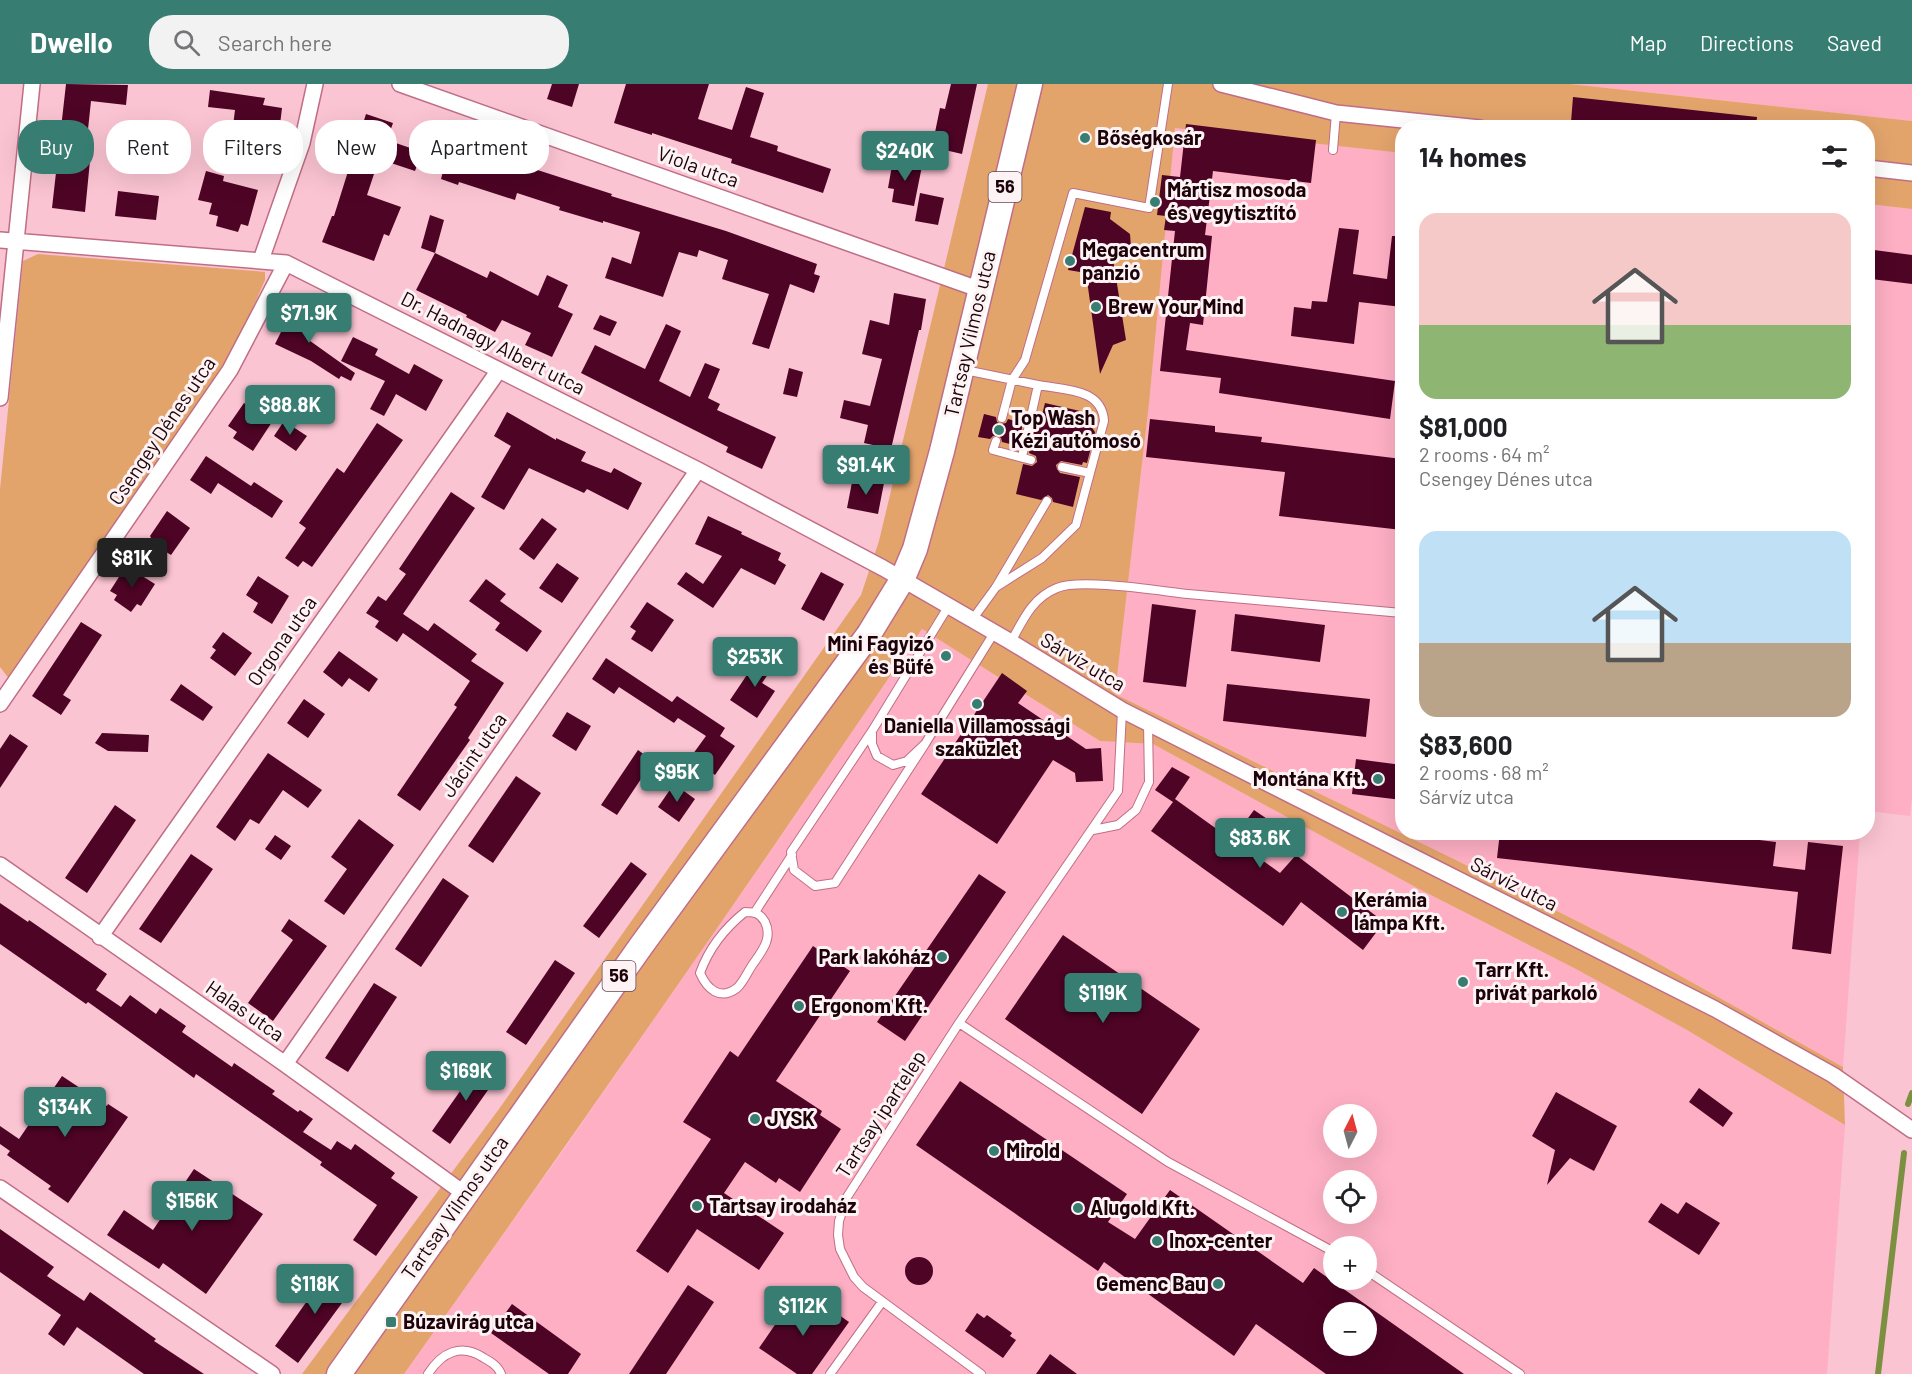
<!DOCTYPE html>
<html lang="en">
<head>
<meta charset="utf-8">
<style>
	:root { --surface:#fff; --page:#f2f2f2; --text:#202124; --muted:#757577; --accent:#387d72 }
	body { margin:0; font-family:Barlow,sans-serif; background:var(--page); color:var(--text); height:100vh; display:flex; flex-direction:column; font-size:22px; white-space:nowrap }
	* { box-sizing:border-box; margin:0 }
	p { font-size:20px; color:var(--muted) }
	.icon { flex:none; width:33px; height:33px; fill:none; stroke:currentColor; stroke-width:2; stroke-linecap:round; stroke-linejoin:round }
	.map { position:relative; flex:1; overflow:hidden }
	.side { position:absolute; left:1395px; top:36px; width:480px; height:720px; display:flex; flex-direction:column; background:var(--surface); border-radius:24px; box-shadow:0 6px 24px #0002 }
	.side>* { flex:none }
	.hud { position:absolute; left:18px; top:36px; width:570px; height:54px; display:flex; gap:12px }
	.needle { width:39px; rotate:6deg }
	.controls { position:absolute; left:1323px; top:1020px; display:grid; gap:12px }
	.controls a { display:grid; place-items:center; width:54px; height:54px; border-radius:50%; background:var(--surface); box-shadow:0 6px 24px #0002; font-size:30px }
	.price { position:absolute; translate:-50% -51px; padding:0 14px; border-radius:6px; background:var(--accent); color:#fff; font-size:20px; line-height:39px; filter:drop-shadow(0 2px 3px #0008) }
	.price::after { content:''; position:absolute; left:50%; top:36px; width:18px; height:14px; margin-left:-9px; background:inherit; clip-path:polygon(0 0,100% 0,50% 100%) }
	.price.active { background:#222; color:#fff }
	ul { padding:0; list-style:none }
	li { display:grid; align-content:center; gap:12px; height:318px; padding:0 24px }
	li span { display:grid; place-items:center; height:186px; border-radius:18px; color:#555 }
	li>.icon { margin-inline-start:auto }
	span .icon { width:108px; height:108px; fill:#fffc; stroke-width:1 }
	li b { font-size:26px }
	h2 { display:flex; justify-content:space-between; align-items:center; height:72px; padding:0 24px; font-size:26px }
	.pill { padding:0 21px; border-radius:24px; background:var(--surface); box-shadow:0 6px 24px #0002; font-size:21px; line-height:54px }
	.pill.active { background:var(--accent); color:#fff }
	header { display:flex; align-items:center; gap:36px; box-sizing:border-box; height:84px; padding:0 30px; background:var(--accent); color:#fff }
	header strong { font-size:28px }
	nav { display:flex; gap:33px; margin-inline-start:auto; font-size:21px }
	.search { width:420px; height:54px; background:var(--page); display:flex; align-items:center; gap:15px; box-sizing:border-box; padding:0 21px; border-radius:24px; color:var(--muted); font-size:22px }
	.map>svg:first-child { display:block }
	.built { fill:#feafc4; fill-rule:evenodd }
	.green { fill:#e3a46c }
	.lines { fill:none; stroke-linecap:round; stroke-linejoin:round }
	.stream { stroke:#7c9042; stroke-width:6 }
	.building { fill:#4e0425; fill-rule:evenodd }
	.lane-casing { stroke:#c06e86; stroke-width:10 }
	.street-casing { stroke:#c06e86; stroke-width:18 }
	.primary-casing { stroke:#c06e86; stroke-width:27 }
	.lane { stroke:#fff; stroke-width:8 }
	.street { stroke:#fff; stroke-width:15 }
	.primary { stroke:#fff; stroke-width:24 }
	.poi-dot { fill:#387d72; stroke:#fdf3f5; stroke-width:2 }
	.labels { text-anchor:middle; stroke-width:6; stroke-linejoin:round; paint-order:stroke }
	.shield { fill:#fdf3f5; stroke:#604a50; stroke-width:1.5 }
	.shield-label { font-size:18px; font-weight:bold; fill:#1d020a }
	.poi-label { font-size:20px; font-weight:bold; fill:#1d020a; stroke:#fdf3f5; text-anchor:start }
	.street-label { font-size:20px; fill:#1d020a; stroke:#fdf3f5 }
</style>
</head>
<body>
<header>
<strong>Dwello</strong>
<div class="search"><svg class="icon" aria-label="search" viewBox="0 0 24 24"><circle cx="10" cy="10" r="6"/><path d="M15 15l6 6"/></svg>Search here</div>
<nav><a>Map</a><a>Directions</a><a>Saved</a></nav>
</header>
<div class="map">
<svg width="1912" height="1290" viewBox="0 0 1912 1290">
	<rect width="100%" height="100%" fill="#fbc4d2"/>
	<path class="built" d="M1570,0h342v37z
		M1175,43l227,26v679l458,1 -17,234 -207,-116 -174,-88 -347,-169 34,-290z
		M1868,120l44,5v589l-2,18 -42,-5z
		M922,545l178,112 53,3 264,144 157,80 113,62 158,95 -18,249h-1423l158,-222 237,-342zM1334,1030h32v34h-32zM1334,1096h32v34h-32zM1334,1162h32v34h-32zM1334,1228h32v34h-32z"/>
	<path class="green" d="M988,0h582l342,37v88l-44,-5v-76h-466v25l-227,-25 -26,276 -34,290 347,169 174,88 207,116 2,58 -158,-95 -113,-62 -157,-80 -264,-144 -53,-3 -178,-112c-170,251 -343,499 -518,745h-102l197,-265 362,-514 18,-54z
		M38,170l217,17 10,1v8l-22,50 -30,53 -203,297 -10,-13v-178l23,-228z"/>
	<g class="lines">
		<path class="stream" d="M1908,1020l4,-11
			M1878,1290l26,-221"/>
	</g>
	<path class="building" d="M66,0l62,1 -2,20 -35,-4 -4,38 5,1 -7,72 -33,-4z
		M552,0h27l-7,23 -25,-8z
		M626,0h83l-11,35 34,11 14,-43 18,6 -14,44 28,9 -1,5 54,18 -8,24 -92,-30 1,-4 -80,-26v2l-38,-12z
		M951,0h26l-15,70 -30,-7 8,-39 5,1z
		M210,6l55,8 -2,7 19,3 -4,33 -33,-2 2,-11 -14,-2 2,-16 -27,-3z
		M1573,13l184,20 -1,11h-137l-48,-6z
		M366,30l27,9 -6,17 35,12 -7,19 -36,-12 -12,36 34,12 -12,29 -5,-2 -10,27 -52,-19 10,-26h2z
		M1186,40l130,16 -5,43 -98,-12 -8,64 7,1 -9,89 -13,-2 -4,27 209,31 -5,38 -171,-26 2,-15 -61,-7 15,-140 -11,-1 2,-14 -9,-1 5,-40 18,2z
		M463,62l149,48 -1,2 115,35 91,33 -3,10 6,2 -6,17 -24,-9 -21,65 -17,-5 17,-50 -47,-15 6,-19 -29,-10 -2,7 -18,-5 -16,45 -58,-19 7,-21 19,7 9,-32 -37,-11v2l-44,-13 1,-3 -43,-14 -2,7 -56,-18 -1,3 -17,-6 5,-19 11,3z
		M893,76l29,6 -8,40 -22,-4 2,-13 -6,-1z
		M206,87l18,5 -1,5 35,9 -10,36 -7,-2 -3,8 -22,-6 2,-10 -9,-2 3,-11 -14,-3z
		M118,107l41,5 -3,24 -41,-4z
		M920,109l24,5 -6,27 -23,-4z
		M1085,123l26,5 -1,7 20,15 1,13 -7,9 -11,3 13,81 -13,5 -13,29 -14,-101 -18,-3z
		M430,131l14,5 -9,33 -14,-5z
		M1339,144l20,2 -6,44 34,5 5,-43h10v71l-43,-5 -5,42 -63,-8 3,-29 17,2 1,-8 15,1z
		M1874,166l38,5v29l-41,-5z
		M435,169l52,25 3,-7 48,25 9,-21 21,10 -10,22 15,7 -21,43 -27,-12 6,-12 -29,-13 -7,12 -29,-15 1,-2 -51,-25z
		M894,209l32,6 -5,31h-2l-28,119 -27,-6 4,-18 -28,-7 4,-18 26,6 12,-47 -20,-5 8,-34 19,5z
		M294,222l23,11 -11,21 49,35 -4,8 -10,-5 -2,3 -28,-18 -36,-17z
		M600,231l17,7 -7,14 -17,-7z
		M666,240l15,7 -22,50 31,16 15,-34 15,6 -12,29 12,6 -3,6 59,27 -14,32 -36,-17 2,-5 -147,-74 14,-28 50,24z
		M353,253l25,12 -3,6 34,19 5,-10 29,16 -17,31 -30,-17 -12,22 -14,-7 15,-28 -44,-20z
		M789,284l14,4 -6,25 -14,-3z
		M244,319l28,19 -19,29 -20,-13 4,-6 -9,-6z
		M1045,319l35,8 15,21 -8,31 -4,-1 -1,3 -21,-4 -5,4 1,4 3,4 20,4 -7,30 -20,-5 -1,-4 -4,-3 -7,5 -25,-6 7,-30 9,2 5,-4 -1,-6 -7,-3 6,-27 4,1z
		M507,328l49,28v-2l30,14 -5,9 30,12 3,-5 28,15 -14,27 -41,-21 -3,4 -55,-25 -25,42 -23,-13 30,-51 -17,-10z
		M984,330l12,3 1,5 4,2 5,-1 2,-4 15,4 -5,23 -16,-4 -1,-4 -4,-3 -4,1 -3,3 -12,-2z
		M1150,335l65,7v6l47,5 -1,5 141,17v71l-123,-14 6,-44 -139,-15z
		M284,337l23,15 -11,15 -22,-15z
		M377,339l26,17 -91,127 -9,-6 -5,6 -13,-9 21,-30 -7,-5 38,-55 7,5z
		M206,372l45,30 3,-4 29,19 -11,17 -54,-35 -7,11 -21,-14z
		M853,393l31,6 -6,31 -31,-6z
		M451,408l24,16 -72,106 25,17 6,-8 43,31 -6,7 33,22 -36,55 2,2 -50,71 -23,-16 60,-88 -3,-2 16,-24 -67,-48 -6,9 -22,-15 4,-6 -13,-8 12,-17 8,5 20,-27 -7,-5z
		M167,427l23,17 -19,27 -16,-10 -5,-9z
		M708,432l34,16 -1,2 40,19 -3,7 8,5 -11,20 -34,-17 -28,40 -36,-24 9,-12 17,12 19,-28 -27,-12z
		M542,434l15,11 -23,31 -15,-11z
		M557,479l22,15 -17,25 -23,-15z
		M126,482l29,18 -14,22 -4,-2 -6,8 -17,-12 3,-5 -7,-4z
		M821,488l23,12 -20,37 -23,-12z
		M258,492l31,20 -17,28 -19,-12 5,-9 -12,-8z
		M486,495l20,15 -6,7 42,30 -15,21 -32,-22 5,-7 -31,-22z
		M647,518l27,18 -22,32 -21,-13 5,-8 -6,-4z
		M1152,520l44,6 -10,77 -43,-5z
		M1235,530l90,11 -5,37 -89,-11z
		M81,538l21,13 -39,60 8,5 -10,15 -29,-19z
		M223,548l29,21 -17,23 -25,-18 6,-8 -4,-3z
		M339,567l39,28 -9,13 -20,-14 -7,9 -19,-15z
		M761,570l14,10 -13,19 13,8 -18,27 -27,-18z
		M606,574l66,44 5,-6 48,32 -5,8 15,10 -20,29 -25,-17 16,-22 -28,-18 -4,5 -55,-36 -5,7 -22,-15z
		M1002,589l25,18 -9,12 68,46 15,-1 2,33 -27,1 -1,-9 -22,-13 -56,84 -76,-50z
		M181,600l32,23 -10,14 -33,-21z
		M1227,600l143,15 -4,38 -143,-16z
		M304,615l21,15 -17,24 -21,-15z
		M567,628l24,14 -15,25 -24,-15z
		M102,649l47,2 -1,17 -40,-1 -13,-8z
		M10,650l18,12 -28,42v-39z
		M638,666l15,11 -36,54 -16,-10z
		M268,669l54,37 -14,18 -25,-18 -24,34 -9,-5 -15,22 -19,-14z
		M1356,675l46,6v35l-50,-6z
		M1172,683l18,10 -15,22 57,41 22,-30 19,13 -22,29 29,21 16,-18 88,67 -21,28 -62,-48 -18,24 -132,-95 22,-29 -18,-12z
		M516,692l25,17 -48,70 -25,-17z
		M674,700l21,15 -16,23 -21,-15z
		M115,721l21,15 -49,73 -22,-15z
		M359,735l35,26 -50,70 -20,-14 23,-32 -16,-12z
		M1500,748h193l83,10 -3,24 32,4 3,-28 35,4 -12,108 -39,-5 6,-57 -301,-34z
		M275,751l16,11 -10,14 -16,-11z
		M191,770l22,15 -52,74 -22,-14z
		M631,778l16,12 -48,64 -16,-12z
		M979,790l27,18 -101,149 -28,-19z
		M443,794l26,18 -48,71 -26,-18z
		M0,819l28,19 1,-2 78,54 -11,16 25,17 9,-12 26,19 4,-6 26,18 -4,6 50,35 2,-4 41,28 -3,3 26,18 2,-2 13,9 -10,13 28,18 6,-9 14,9 4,-6 40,29 -4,5 27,19 -42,59 -23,-16 24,-35 -57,-40 2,-3 -126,-88 -2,4 -106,-76 -2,2 -86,-60z
		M289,835l38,27 -54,75 -25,-18 45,-63 -12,-9z
		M1063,851l137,94 -58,85 -137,-95z
		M813,862l37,25 -74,110 46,30 -2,4 21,14 -41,63 -21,-14 -3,5 -31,-21 -21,31 60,40 -25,37 -62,-41 -29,44 -32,-22 75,-112 -28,-17 47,-71 8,6z
		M555,876l20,13 -49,72 -20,-13z
		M374,899l23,14 -49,75 -23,-14z
		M482,976l18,13 -50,71 -18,-13z
		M62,992l45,30 1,-2 20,13 -60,86 -20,-14 3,-3 -44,-31 3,-4 -10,-7v-18l19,13z
		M960,997l167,113 -19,28 27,17 35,-49 133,93 11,-15 150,106h-138l-70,-50 -22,32 -130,-94 -6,9 -182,-126zM1334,1228h32v34h-32z
		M1699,1004l34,25 -10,14 -34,-25z
		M1556,1008l61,34 -23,45 -24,-13 -23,27 8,-35 -23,-14z
		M194,1085l69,45 -57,80 -43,-31 -4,6 -52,-34 17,-25 29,20z
		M1686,1118l34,21 -21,32 -51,-33 13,-19 17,11z
		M0,1145l54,38 -7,9 37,25 6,-9 66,47 -2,2 50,33h-60l-67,-47 -13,19 -16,-12 13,-19 -61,-43z
		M905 1187a14 14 0 1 1 28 0a14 14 0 1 1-28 0Z
		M332,1182l21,15 -4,4 4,3 -55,75 -23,-17z
		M688,1201l26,17 -48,72h-37z
		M794,1213l26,18 6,-9 23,16 -37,52h-15l-38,-26z
		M512,1220l69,50 -13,20h-19l-58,-41z
		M977,1229l7,5 3,-3 25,18 -2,3 6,4 -13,18 -38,-27z
		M1050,1270l27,20h-41z"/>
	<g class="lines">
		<g class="lane-casing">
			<path id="lane" d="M1333,66l3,-37
				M1868,99l1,-14
				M965,286l73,15 -16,72
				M1038,301c26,5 64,3 66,36l-14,52 -28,-6
				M1002,334l10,-38 13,-20 48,-167 76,15 19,-124
				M996,357l-3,9 38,10
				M996,503l46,-29 34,-33 14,-52
				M948,523l-76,124v13l5,12 16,9 14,-4 18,-17 69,-111
				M972,536l24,-33 51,-86
				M1011,558c12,-22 21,-44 46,-54 23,-10 103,3 131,6 72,7 143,13 214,19
				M872,647l-81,121 3,18 21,16 20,-3 90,-139
				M1093,746l25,-5 18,-15 13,-28 -1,-59
				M745,828c10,0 15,1 20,10 8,16 -3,29 -12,42 -5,7 -10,19 -16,24 -17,13 -30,1 -37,-15 9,-25 25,-45 45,-61z
				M755,828l37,-57
				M959,939l209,139 166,90
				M1366,1186l154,104
				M428,1290c14,-22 33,-31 56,-16 7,4 14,8 17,16
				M830,1290l52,-72
				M981,1290l-118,-87 -9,-10 -14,-28 -2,-14 1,-14 8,-24 112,-174 159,-232 4,-80"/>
		</g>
		<g class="street-casing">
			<path id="street" d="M400,0l581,206
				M1221,0l115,29 144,15
				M1868,84l44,5
				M0,156l286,23 412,207 185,98 128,74 111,68 593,299 118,66 79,55
				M261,176l41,-117 13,-59
				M0,314l32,-314
				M0,620l230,-334 56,-107
				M0,781l285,199 180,130
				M100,853l399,-567
				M285,980l413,-594
				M0,1104l272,186"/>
		</g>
		<g class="primary-casing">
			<path id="primary" d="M339,1290l302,-428 228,-312 33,-54 13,-31 27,-98 88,-367"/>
		</g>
		<use href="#lane" class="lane"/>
		<use href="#street" class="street"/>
		<use href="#primary" class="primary"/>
	</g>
	<g class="poi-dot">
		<circle cx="1085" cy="54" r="6"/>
		<circle cx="1155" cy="118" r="6"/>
		<circle cx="1070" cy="177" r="6"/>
		<circle cx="1096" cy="223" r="6"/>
		<circle cx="999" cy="346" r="6"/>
		<circle cx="946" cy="572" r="6"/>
		<circle cx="977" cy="620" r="6"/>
		<circle cx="1378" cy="695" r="6"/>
		<circle cx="1342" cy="828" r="6"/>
		<circle cx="942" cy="873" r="6"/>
		<circle cx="1463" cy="898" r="6"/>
		<circle cx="799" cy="922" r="6"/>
		<circle cx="755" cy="1035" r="6"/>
		<circle cx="994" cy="1067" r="6"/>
		<circle cx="697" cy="1122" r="6"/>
		<circle cx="1078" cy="1124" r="6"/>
		<circle cx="1157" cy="1157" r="6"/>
		<circle cx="1218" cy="1200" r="6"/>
		<rect x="385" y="1232" width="12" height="12" rx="3"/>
	</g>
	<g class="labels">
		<g class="shield">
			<rect x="988.5" y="88" width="33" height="30" rx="4.5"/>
			<rect x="602.5" y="877" width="33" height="30" rx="4.5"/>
		</g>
		<g class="shield-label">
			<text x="1005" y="109">56</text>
			<text x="619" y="898">56</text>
		</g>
		<g class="poi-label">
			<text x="1097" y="61">Bőségkosár</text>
			<text x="1167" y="113">Mártisz mosoda<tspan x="1167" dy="23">és vegytisztító</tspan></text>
			<text x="1082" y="173">Megacentrum<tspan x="1082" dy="23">panzió</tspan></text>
			<text x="1108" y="230">Brew Your Mind</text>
			<text x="1011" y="341">Top Wash<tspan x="1011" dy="23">Kézi autómosó</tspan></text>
			<text x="934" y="567" text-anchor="end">Mini Fagyizó<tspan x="934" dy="23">és Büfé</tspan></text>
			<text x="977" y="649" text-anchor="middle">Daniella Villamossági<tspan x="977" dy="23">szaküzlet</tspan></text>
			<text x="1366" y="702" text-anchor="end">Montána Kft.</text>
			<text x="1354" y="823">Kerámia<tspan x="1354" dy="23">lámpa Kft.</tspan></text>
			<text x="930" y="880" text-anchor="end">Park lakóház</text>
			<text x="1475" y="893">Tarr Kft.<tspan x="1475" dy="23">privát parkoló</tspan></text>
			<text x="811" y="929">Ergonom Kft.</text>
			<text x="767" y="1042">JYSK</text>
			<text x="1006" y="1074">Mirold</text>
			<text x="709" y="1129">Tartsay irodaház</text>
			<text x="1090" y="1131">Alugold Kft.</text>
			<text x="1169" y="1164">Inox-center</text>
			<text x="1206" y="1207" text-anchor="end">Gemenc Bau</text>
			<text x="403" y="1245">Búzavirág utca</text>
		</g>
		<g class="street-label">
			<text transform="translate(698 83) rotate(20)" y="7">Viola utca</text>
			<text transform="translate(970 250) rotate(-77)" y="7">Tartsay Vilmos utca</text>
			<text transform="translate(493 259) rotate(27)" y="7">Dr. Hadnagy Albert utca</text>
			<text transform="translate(162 347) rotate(-56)" y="7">Csengey Dénes utca</text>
			<text transform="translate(282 557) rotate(-55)" y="7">Orgona utca</text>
			<text transform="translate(1083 578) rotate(31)" y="7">Sárvíz utca</text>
			<text transform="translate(474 671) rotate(-55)" y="7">Jácint utca</text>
			<text transform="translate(1514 800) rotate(27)" y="7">Sárvíz utca</text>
			<text transform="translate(245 927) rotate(35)" y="7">Halas utca</text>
			<text transform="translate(881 1030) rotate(-57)" y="7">Tartsay ipartelep</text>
			<text transform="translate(455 1124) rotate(-55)" y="7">Tartsay Vilmos utca</text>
		</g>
	</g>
</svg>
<div class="controls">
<a><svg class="needle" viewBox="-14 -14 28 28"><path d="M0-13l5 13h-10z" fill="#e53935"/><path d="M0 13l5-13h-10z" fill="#757577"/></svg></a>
<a><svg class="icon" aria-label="locate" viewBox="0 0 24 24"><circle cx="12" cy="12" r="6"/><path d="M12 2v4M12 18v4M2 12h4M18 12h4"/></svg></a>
<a>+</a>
<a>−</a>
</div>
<b class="price" style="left:905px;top:98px">$240K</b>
<b class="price" style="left:309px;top:260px">$71.9K</b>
<b class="price" style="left:290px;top:352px">$88.8K</b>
<b class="price" style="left:866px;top:412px">$91.4K</b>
<b class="price active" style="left:132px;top:505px">$81K</b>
<b class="price" style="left:755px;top:604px">$253K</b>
<b class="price" style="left:677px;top:719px">$95K</b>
<b class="price" style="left:1260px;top:785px">$83.6K</b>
<b class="price" style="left:1103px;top:940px">$119K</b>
<b class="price" style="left:466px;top:1018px">$169K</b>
<b class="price" style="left:65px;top:1054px">$134K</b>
<b class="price" style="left:192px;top:1148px">$156K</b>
<b class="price" style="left:315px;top:1231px">$118K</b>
<b class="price" style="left:803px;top:1253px">$112K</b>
<div class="hud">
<a class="pill active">Buy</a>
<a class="pill">Rent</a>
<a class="pill">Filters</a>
<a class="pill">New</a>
<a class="pill">Apartment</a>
</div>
<section class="side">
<h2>14 homes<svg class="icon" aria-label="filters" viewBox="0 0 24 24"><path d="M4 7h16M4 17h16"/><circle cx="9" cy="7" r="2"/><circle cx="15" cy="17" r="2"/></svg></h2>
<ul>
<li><span style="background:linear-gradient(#f6c9c9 60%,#8fb573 0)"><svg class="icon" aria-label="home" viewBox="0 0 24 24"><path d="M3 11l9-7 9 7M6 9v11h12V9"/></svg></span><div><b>$81,000</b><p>2 rooms · 64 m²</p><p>Csengey Dénes utca</p></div></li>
<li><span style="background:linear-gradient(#bfe0f5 60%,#b9a48a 0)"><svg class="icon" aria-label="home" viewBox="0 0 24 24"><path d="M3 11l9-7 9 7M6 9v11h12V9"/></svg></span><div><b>$83,600</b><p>2 rooms · 68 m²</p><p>Sárvíz utca</p></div></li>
</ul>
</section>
</div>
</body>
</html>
